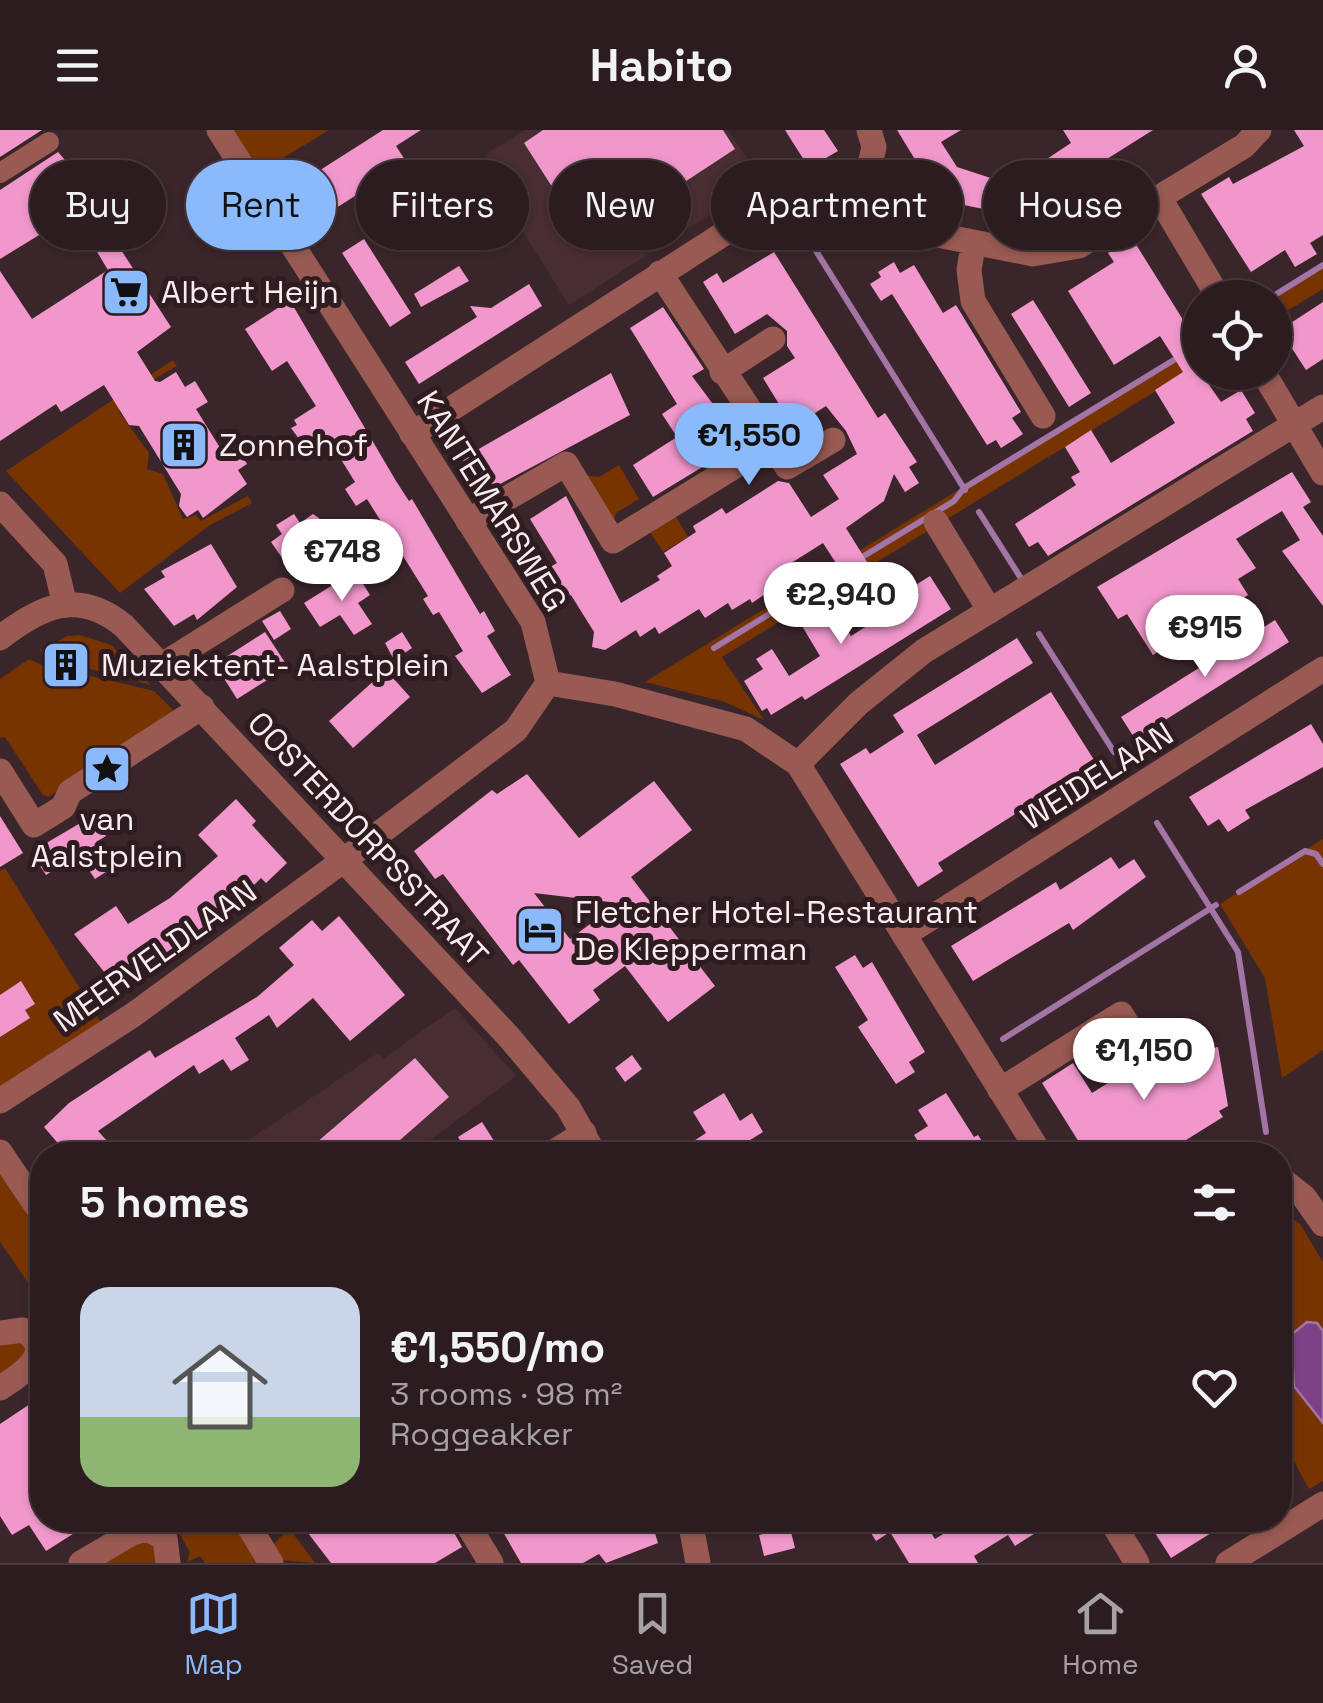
<!DOCTYPE html>
<html lang="en">
<head>
<meta charset="utf-8">
<style>
	:root { --surface:#2c1c20; --page:#342529; --text:#f1f3f6; --muted:#a6a1a5; --line:#483a3e; --accent:#8abafc }
	body { margin:0; font-family:"Space Grotesk",sans-serif; background:var(--page); color:var(--text); height:100vh; display:flex; flex-direction:column; font-size:38px; white-space:nowrap }
	* { box-sizing:border-box; margin:0 }
	p { font-size:32px; color:var(--muted) }
	.icon { flex:none; width:55px; height:55px; fill:none; stroke:currentColor; stroke-width:2; stroke-linecap:round; stroke-linejoin:round }
	.map { position:relative; flex:1; overflow:hidden }
	.panel { position:absolute; left:30px; top:1012px; width:1262px; height:390px; display:flex; flex-direction:column; background:var(--surface); border-radius:40px; box-shadow:0 2px 8px #0004,0 0 0 2px var(--line) }
	.panel>* { flex:none }
	.guide { position:absolute; left:30px; top:30px; width:1265px; height:90px; display:flex; gap:20px }
	.tools { position:absolute; left:1182px; top:150px; display:grid; gap:20px }
	.tools a { display:grid; place-items:center; width:110px; height:110px; border-radius:50%; background:var(--surface); box-shadow:0 2px 8px #0004,0 0 0 2px var(--line); font-size:50px }
	.price { position:absolute; translate:-50% -85px; padding:0 22px; border-radius:35px; background:#fff; color:#222; font-size:32px; line-height:65px; filter:drop-shadow(0 2px 5px #0008) }
	.price::after { content:''; position:absolute; left:50%; top:60px; width:30px; height:22px; margin-left:-15px; background:inherit; clip-path:polygon(0 0,100% 0,50% 100%) }
	.price.current { background:var(--accent); color:#111 }
	ul { padding:0; list-style:none }
	li { display:flex; align-items:center; gap:30px; height:250px; padding:0 50px }
	li+li { border-top:2px solid var(--line) }
	li span { display:grid; place-items:center; flex:none; width:280px; height:200px; border-radius:30px; color:#555 }
	li>.icon { margin-inline-start:auto }
	span .icon { width:120px; height:120px; fill:#fffc; stroke-width:1 }
	li b { font-size:42px }
	h2 { display:flex; justify-content:space-between; align-items:center; height:120px; padding:0 50px; font-size:42px }
	.chip { padding:0 35px; border-radius:45px; background:var(--surface); box-shadow:0 2px 8px #0004,0 0 0 2px var(--line); font-size:35px; line-height:90px }
	.chip.current { background:var(--accent); color:#111 }
	header { display:flex; justify-content:space-between; align-items:center; height:130px; padding:0 50px; background:var(--surface); font-size:45px; font-weight:800 }
	.tab-bar { display:flex; justify-content:space-around; align-items:center; height:140px; border-top:2px solid var(--line); background:var(--surface); font-size:28px; color:var(--muted) }
	.tab-bar a { display:grid; justify-items:center; gap:5px }
	.tab-bar .current { color:var(--accent) }
	.map>svg:first-child { display:block }
	.built { fill:#482d33 }
	.green { fill:#783400 }
	.water { fill:#7d4186; stroke:#a275a6; stroke-width:2.5 }
	.lines { fill:none; stroke-linecap:round; stroke-linejoin:round }
	.stream { stroke:#a275a6; stroke-width:6 }
	.building { fill:#f197cc; fill-rule:evenodd }
	.pedestrian { stroke:#985a52; stroke-width:20 }
	.minor { stroke:#985a52; stroke-width:25 }
	.tertiary { stroke:#985a52; stroke-width:25 }
	.labels { text-anchor:middle; stroke-width:10; stroke-linejoin:round; paint-order:stroke }
	.poi-label { font-size:32px; fill:#faedef; stroke:#2f1c20; text-anchor:start }
	.street-label { font-size:32px; fill:#faedef; stroke:#2f1c20 }
</style>
</head>
<body>
<header><svg class="icon" aria-label="menu" viewBox="0 0 24 24"><path d="M4 6h16M4 12h16M4 18h16"/></svg>Habito<svg class="icon" aria-label="person" viewBox="0 0 24 24"><circle cx="12" cy="8" r="4"/><path d="M4 21q1-7 8-7t8 7"/></svg></header>
<div class="map">
<svg width="1323" height="1433" viewBox="0 0 1323 1433">
	<rect width="100%" height="100%" fill="#3a262a"/>
	<path class="built" d="M525,0h203l34,51 -193,124 -87,-138 7,-15z
		M455,878l61,68 -106,79h-184l152,-102 6,5z"/>
	<path class="green" d="M234,0h95l-69,42z
		M1323,136v23l-48,29 -3,-21z
		M1200,212v22l-478,293 42,63 -39,-18 -80,-20z
		M173,230l4,6 -53,30 -5,16 30,41 -2,16 16,5 20,45 13,-4 5,6 47,-25 4,7 -42,22 -90,68 -114,-122z
		M619,335l20,34 -23,14 -3,11 -28,-49 14,2z
		M676,387l12,20 -25,15 -13,-20z
		M80,505l31,10 40,40 -72,-19 -5,-11 -11,-2 -8,6 -15,-8 27,-15z
		M29,529l21,10 5,11 15,5 13,-11 71,17 21,21 -127,85 -5,-2 -38,-58 -5,1v-59z
		M1323,709v211l-41,28 -17,-100 -45,-74z
		M5,738l100,161 -105,67v-225z
		M0,1040l42,56v92l-10,-16 6,-5 -38,-55z
		M1280,1080l20,14 23,38v219l-14,8 -20,-37 -9,-32z
		M15,1202l15,21 -30,31v-45z
		M201,1390h36l26,43h-58l-5,-7 -13,6 3,-10 -11,-19z
		M289,1398l26,35 -35,-3 -9,-13z
		M148,1404l10,10 1,19h-67z"/>
	<path class="water" d="M1307,1192l10,1 6,8v92l-29,-37 -3,-51z"/>
	<g class="lines">
		<path class="stream" d="M808,108l157,252
			M1270,168l53,-33
			M979,382l45,71
			M859,429l95,-58 10,-13 236,-144
			M1039,504l75,118
			M714,518l130,-80
			M1157,693l81,129 28,180
			M1239,762l66,-41 11,3 7,10
			M1003,909l213,-134"/>
	</g>
	<path class="building" d="M0,0h42l-42,27z
		M383,0h38l-25,16 11,17 -104,66 -22,-34z
		M543,0h180l12,19 -61,40 3,6 -46,30 -4,-7 -39,25 -64,-100z
		M785,0h39l14,21 -29,17z
		M897,0h64l-20,12 16,25 52,17 7,-5 13,3 -5,-8 47,-31 -8,-13h90l-124,78 -31,4 -44,-9 -21,-14z
		M1294,0h29v105l-13,8 7,11 -22,13 -10,-17 -34,22 -50,-78 28,-17 4,7 71,-38z
		M58,22l24,27 -2,31 -80,49v-69z
		M107,64l20,33 -15,9 59,91 -34,25 18,29 5,1 16,-10 9,15 10,-6 13,21 -12,7 26,42 12,-8 13,21 -9,6 9,14 -44,34 -5,-8 -11,7 -8,-11 2,-12 -42,-68 -10,-1 -25,-40 -43,27 -5,-8 -56,37v-170l32,48 76,-49 -34,-56z
		M1132,108l58,93 -8,5 18,36 21,30 20,-12 14,23 -9,6 7,12 -205,125 -10,-14 -9,5 -14,-23 61,-39 -5,-8 9,-5 -15,-25 26,-17 20,33 64,-40 -20,-33 28,-18 -23,-36 -46,29 -46,-74 46,-29 -6,-9z
		M364,109l47,74 -21,14 -48,-74z
		M774,122l104,166 7,-5 32,49 -8,5 10,16 -14,9 -11,-18 -10,27 -38,27 31,50 -23,13 -31,-48 -46,29 6,10 -31,21 -2,-4 -18,11 -4,-7 -23,15 -6,-9 -40,25 -4,-7 -15,10 -4,-7 -31,20 -13,-3 2,-15 -23,-37 -11,6 -9,-15 -6,-16 12,-7 -27,-44 36,-23 55,107 39,-23 -3,-4 15,-10 -8,-13 32,-21 -3,-6 29,-18 4,6 52,-33 11,2 22,34 28,-18 -16,-24 34,-21 -11,-23 -20,-25 -33,21 -30,-49 32,-20 -8,-12v-15l-20,-17 -32,20 -32,-52 14,-9 6,10z
		M894,132l6,11 14,-8 29,48 13,-8 65,107 -9,6 11,16 -22,14 -5,-8 -9,5 -95,-151 -11,7 -11,-17 11,-7 -3,-5z
		M459,136l10,15 -48,26 -7,-13z
		M529,154l13,22 -123,78 -14,-22 72,-45 -7,-11 21,2z
		M1033,170l58,93 -22,14 -58,-93z
		M1323,172v57l-17,11 -26,-40z
		M284,174h8l104,177 13,20 3,-2 68,115 4,-3 11,20 -8,5 24,39 -29,18 -27,-37 8,-5 -24,-39 -6,3 -10,-16 5,-3 -25,-40 -4,2 -6,-8 -5,-9 4,-2 -25,-40 -11,7 -11,-17 10,-7 -23,-37 -19,13 -22,-30 6,-3 -3,-5 22,-14 -29,-45 -15,10 -27,-42z
		M663,177l41,62 -12,7 50,67 -89,54 -20,-32 44,-28 -15,-23 15,-10 -47,-76z
		M611,243l19,42 -147,78 -25,-41 14,-9 5,7z
		M1292,342l19,30 -8,5 20,29v70l-41,-55 18,-11 -18,-29 -46,28 20,29 -18,11 10,16 -95,60 -26,-41 -9,5 -21,-32z
		M294,384l6,9 13,-9 6,4 13,20 -45,27 -16,-23 11,-8 -6,-9z
		M211,414l26,43 -40,33 -3,-6 -20,12 -30,-37 21,-12 -4,-6z
		M355,441l15,24 -12,8 14,21 -18,11 -14,-20 -20,12 -16,-24z
		M930,446l21,33 -146,91 -3,-4 -31,19 -4,-7 -5,3 -18,-30 19,-12 -7,-10 16,-10 17,27 31,-20 -24,-40 31,-19 24,39 68,-43 -5,-7z
		M280,481l11,18 -17,11 -12,-19z
		M1275,490l14,22 -154,97 -14,-22z
		M265,502l23,35 -51,32 -22,-35z
		M402,502l10,16 -18,12 -9,-17z
		M1017,508l16,25 -116,72 18,30 116,-73 45,71 -158,100 5,8 -25,16 -78,-123 26,-16 4,6 34,-22 -11,-17z
		M54,524l18,4 8,20 -21,-5z
		M386,540l24,27 -57,51 -24,-27z
		M1311,594l12,20v23l-78,43 5,8 -22,14 -9,-13 -11,7 -19,-29z
		M527,644l52,64 75,-57 38,49 -61,47 84,109 -47,36 -43,-56 -32,24 7,10 -31,24 -50,-64 -6,5 -70,-91 -8,5 -21,-28 78,-61 5,4zM534,763l84,10 -48,36z
		M236,669l20,22 -4,4 35,38 -21,20 -5,-5 -62,61 -79,53 -46,-58 42,-28 12,18 42,-26 48,-42 -20,-21z
		M94,685l12,21 -10,6 16,26 -17,11 -17,-25 -32,21 -15,-23z
		M0,686l23,37 -23,14z
		M1111,727l8,12 15,-10 12,18 -73,53 -4,-7 -96,58 -22,-35 105,-64 4,8z
		M339,786l66,79 -55,46 -37,-43 -36,30 -8,-13 -34,23 14,22 -18,11 -8,-12 -24,15 -5,-9 -96,66 22,24h-52l-24,-28 25,-24 81,-53 5,8 102,-61 37,-32 -15,-17 33,-28 10,11z
		M855,825l8,13 9,-6 53,90 -16,10 6,10 -19,12 -38,-57 10,-7 -33,-53z
		M21,851l14,23 -10,6 5,8 -30,19v-42z
		M1202,910l5,9 11,-2 10,59 -9,5 4,6 -61,38h-75l-45,-72 31,-20 19,30 48,-30 4,7 42,-27z
		M632,925l10,14 -17,13 -10,-14z
		M415,928l34,39 -66,58h-81z
		M724,963l16,28 12,-8 11,19 -37,23h-30l-7,-11 17,-11 -13,-21z
		M946,963l28,44 4,-2 13,20h-64l-13,-20 14,-9 -10,-16z
		M482,992l21,33h-34l-11,-18z
		M42,1266v124h53l-49,31 -17,-26 -17,10 -12,-19v-92z
		M298,1390h149l15,27 -27,16h-104z
		M496,1390h155l7,23 -52,20 -7,-9 -16,9h-62z
		M863,1390h60l12,19 31,-19h90l-41,26 -7,-11 -34,21 4,7h-69l-19,-31 -14,9z
		M1175,1390h57l-61,38 -16,-25z
		M790,1398l5,20 -31,8 -5,-21z"/>
	<g class="lines">
		<path class="pedestrian" d="M0,43l49,-31"/>
		<path class="minor" d="M1159,67l60,101
			M858,89l16,-72 -5,-17
			M973,116l-4,24 4,31 70,115
			M660,143l127,194 46,-27
			M722,242l51,-33
			M1263,242l60,101
			M412,304l333,-214 67,-10 221,44 46,-8 165,-100 15,-16
			M0,374l55,60 10,41
			M468,391l98,-57 47,77 158,-97
			M936,392l54,89
			M162,535l120,-75
			M548,553l67,11 131,35 52,35 243,391
			M798,634l61,-61 65,-52 399,-244
			M0,641l34,54 29,-18 7,-15 132,-85
			M904,805l419,-266
			M1000,960l121,-76 19,31
			M0,971l133,-86 211,-155
			M0,1022l42,62
			M549,1025l35,-22
			M1280,1048l24,19 19,27
			M0,1203l23,-3c35,22 -2,45 -23,58
			M245,1390l26,43
			M465,1390l26,43
			M1111,1390l26,43
			M81,1433l51,-30 15,-4 18,9 3,25
			M1228,1433l95,-59"/>
		<path class="tertiary" d="M219,0l314,492 15,61 -32,47 -172,130
			M0,508c42,-33 79,-49 124,-12l384,410 60,71 27,48
			M690,1390l8,43"/>
	</g>
	<defs>
		<g id="supermarket-square" transform="scale(2.5)"><rect x="-9" y="-9" width="18" height="18" rx="4" fill="#8abafc" stroke="#2f1c20"/><path d="M-6-5.5h2.5l.6 2H6L4.5 2H-2.5L-4.4-4H-6ZM-1.5 3.2a1.3 1.3 0 1 0 .1 0ZM3 3.2a1.3 1.3 0 1 0 .1 0Z" fill="#111"/></g>
		<g id="building-square" transform="scale(2.5)"><rect x="-9" y="-9" width="18" height="18" rx="4" fill="#8abafc" stroke="#2f1c20"/><path d="M-4-6H4V6H1V3H-1V6H-4ZM-2.5-4.3h1.7v1.8h-1.7ZM.8-4.3h1.7v1.8H.8ZM-2.5-1h1.7V.8h-1.7ZM.8-1h1.7V.8H.8Z" fill="#111"/></g>
		<g id="sight-square" transform="scale(2.5)"><rect x="-9" y="-9" width="18" height="18" rx="4" fill="#8abafc" stroke="#2f1c20"/><path d="M0-6L1.8-2.2L6-1.7L2.9 1.2L3.7 5.4L0 3.3L-3.7 5.4L-2.9 1.2L-6-1.7L-1.8-2.2Z" fill="#111"/></g>
		<g id="hotel-square" transform="scale(2.5)"><rect x="-9" y="-9" width="18" height="18" rx="4" fill="#8abafc" stroke="#2f1c20"/><path d="M-6-4.5h1.5V1H6V5H4.5V3h-9V5H-6ZM-4 0a1.8 1.8 0 1 1 3.6 0ZM.5 0V-2.5h3Q6-2.5 6 0Z" fill="#111"/></g>
	</defs>
	<g fill-rule="evenodd">
		<use href="#supermarket-square" x="126" y="162"/>
		<use href="#building-square" x="184" y="315"/>
		<use href="#building-square" x="66" y="535"/>
		<use href="#sight-square" x="107" y="639"/>
		<use href="#hotel-square" x="540" y="800"/>
	</g>
	<g class="labels">
		<g class="poi-label">
			<text x="161" y="173">Albert Heijn</text>
			<text x="219" y="326">Zonnehof</text>
			<text x="101" y="546">Muziektent- Aalstplein</text>
			<text x="107" y="700" text-anchor="middle">van<tspan x="107" dy="37">Aalstplein</tspan></text>
			<text x="575" y="793">Fletcher Hotel-Restaurant<tspan x="575" dy="37">De Klepperman</tspan></text>
		</g>
		<g class="street-label">
			<text transform="translate(492 371) rotate(58)" y="11">KANTEMARSWEG</text>
			<text transform="translate(1097 646) rotate(-32)" y="11">WEIDELAAN</text>
			<text transform="translate(368 709) rotate(47)" y="11">OOSTERDORPSSTRAAT</text>
			<text transform="translate(155 826) rotate(-35)" y="11">MEERVELDLAAN</text>
		</g>
	</g>
</svg>
<div class="tools">
<a><svg class="icon" aria-label="locate" viewBox="0 0 24 24"><circle cx="12" cy="12" r="6"/><path d="M12 2v4M12 18v4M2 12h4M18 12h4"/></svg></a>
</div>
<b class="price current" style="left:749px;top:358px">€1,550</b>
<b class="price" style="left:342px;top:474px">€748</b>
<b class="price" style="left:841px;top:517px">€2,940</b>
<b class="price" style="left:1205px;top:550px">€915</b>
<b class="price" style="left:1144px;top:973px">€1,150</b>
<div class="guide">
<a class="chip">Buy</a>
<a class="chip current">Rent</a>
<a class="chip">Filters</a>
<a class="chip">New</a>
<a class="chip">Apartment</a>
<a class="chip">House</a>
</div>
<section class="panel">
<h2>5 homes<svg class="icon" aria-label="filters" viewBox="0 0 24 24"><path d="M4 7h16M4 17h16"/><circle cx="9" cy="7" r="2"/><circle cx="15" cy="17" r="2"/></svg></h2>
<ul>
<li><span style="background:linear-gradient(#c9d6e8 65%,#8fb573 0)"><svg class="icon" aria-label="home" viewBox="0 0 24 24"><path d="M3 11l9-7 9 7M6 9v11h12V9"/></svg></span><div><b>€1,550/mo</b><p>3 rooms · 98 m²</p><p>Roggeakker</p></div><svg class="icon" aria-label="heart" viewBox="0 0 24 24"><path d="M12 20l-8-8c-3-5 5-10 8-4 3-6 11-1 8 4z"/></svg></li>
</ul>
</section>
</div>
<nav class="tab-bar">
<a class="current"><svg class="icon" aria-label="map" viewBox="0 0 24 24"><path d="M3 6l6-2 6 2 6-2v14l-6 2-6-2-6 2zM9 4v14M15 6v14"/></svg>Map</a>
<a><svg class="icon" aria-label="saved" viewBox="0 0 24 24"><path d="M7 4h10v16l-5-4-5 4z"/></svg>Saved</a>
<a><svg class="icon" aria-label="home" viewBox="0 0 24 24"><path d="M3 11l9-7 9 7M6 9v11h12V9"/></svg>Home</a>
</nav>
</body>
</html>
